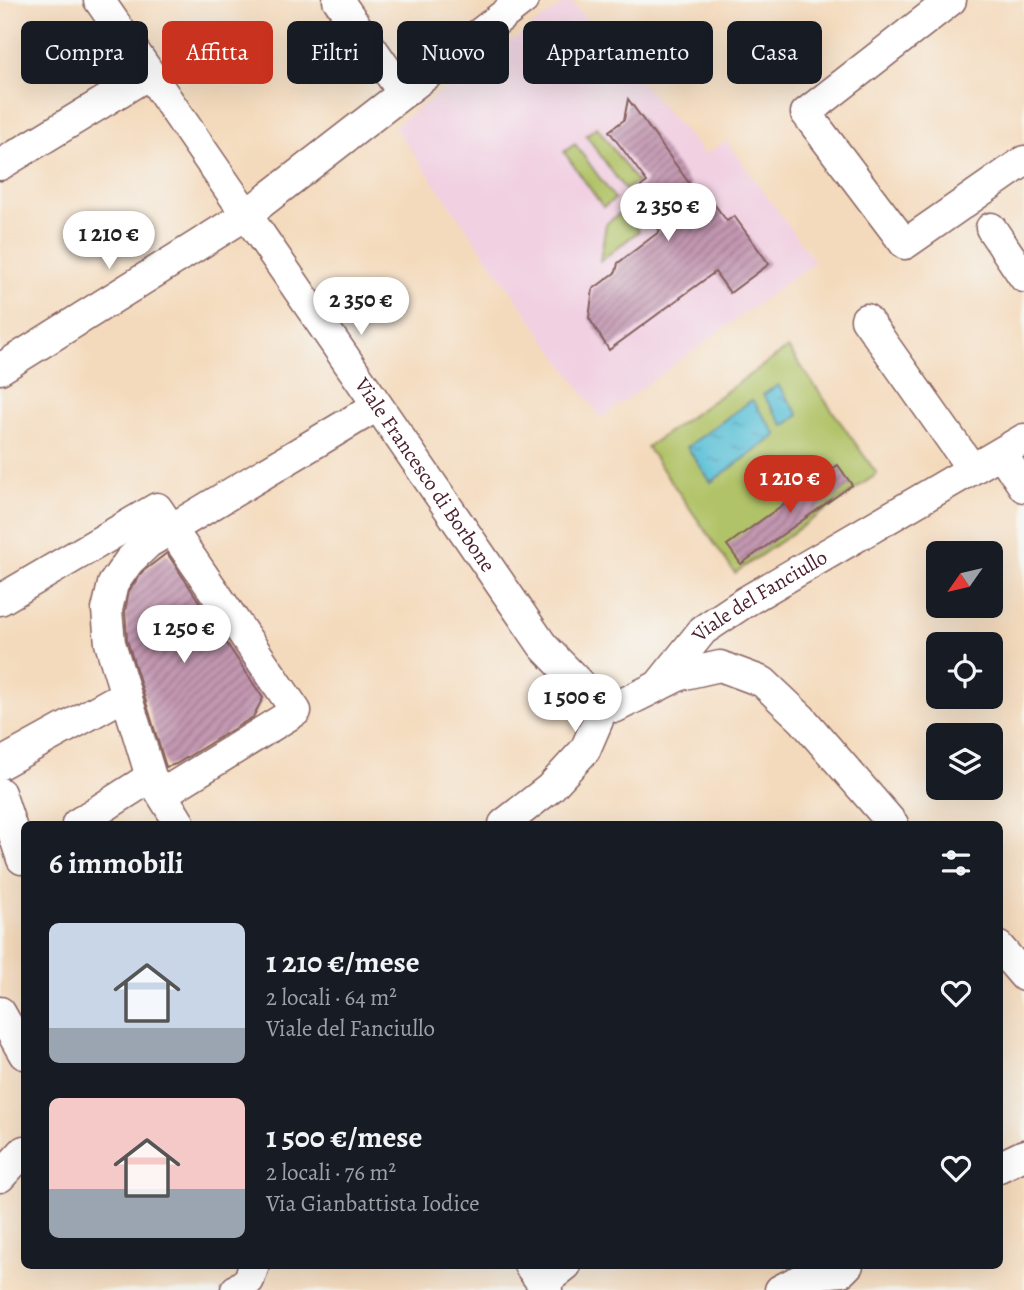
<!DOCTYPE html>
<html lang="it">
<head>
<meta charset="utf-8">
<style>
	:root { --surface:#171b24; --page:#20242c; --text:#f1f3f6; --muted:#9ea1a6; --accent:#c8321e }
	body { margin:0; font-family:Alegreya,serif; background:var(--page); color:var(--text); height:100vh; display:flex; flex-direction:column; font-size:26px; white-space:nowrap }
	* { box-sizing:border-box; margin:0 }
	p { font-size:23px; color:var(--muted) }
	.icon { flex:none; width:38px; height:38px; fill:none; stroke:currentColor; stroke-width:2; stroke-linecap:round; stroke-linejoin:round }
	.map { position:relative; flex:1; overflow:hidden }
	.side { position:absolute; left:21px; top:821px; width:982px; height:448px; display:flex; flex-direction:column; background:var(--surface); border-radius:10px; box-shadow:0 7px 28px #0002 }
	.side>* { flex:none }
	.guide { position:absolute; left:21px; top:21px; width:984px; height:63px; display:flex; gap:14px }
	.needle { width:46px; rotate:236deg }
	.controls { position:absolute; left:926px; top:541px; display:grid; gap:14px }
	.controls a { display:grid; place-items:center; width:77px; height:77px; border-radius:10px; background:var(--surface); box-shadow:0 7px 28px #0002; font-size:35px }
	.price { position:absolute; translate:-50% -60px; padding:0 16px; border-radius:24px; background:#fff; color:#222; font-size:23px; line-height:46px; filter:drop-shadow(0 2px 4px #0008) }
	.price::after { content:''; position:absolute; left:50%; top:42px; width:21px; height:16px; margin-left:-10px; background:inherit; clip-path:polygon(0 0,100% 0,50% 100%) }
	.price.selected { background:var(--accent); color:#fff }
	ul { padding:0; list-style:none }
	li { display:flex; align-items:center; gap:21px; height:175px; padding:0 28px }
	li span { display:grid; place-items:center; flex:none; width:196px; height:140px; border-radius:10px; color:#555 }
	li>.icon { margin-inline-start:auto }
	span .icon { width:84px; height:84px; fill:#fffc; stroke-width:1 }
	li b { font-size:30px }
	h2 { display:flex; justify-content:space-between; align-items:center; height:84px; padding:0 28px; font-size:30px }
	.chip { padding:0 24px; border-radius:10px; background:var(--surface); box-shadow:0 7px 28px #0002; font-size:24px; line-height:63px }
	.chip.selected { background:var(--accent); color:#fff }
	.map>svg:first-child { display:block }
	.built { fill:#f1d0e2 }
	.green { fill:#b1c367; stroke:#7e7149; stroke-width:2 }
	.water { fill:url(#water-ripples); stroke:#527081; stroke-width:2 }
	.building { fill:url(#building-hatch) }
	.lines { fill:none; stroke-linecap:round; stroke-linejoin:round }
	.minor-casing { stroke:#86605e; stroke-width:33 }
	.minor { stroke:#fff; stroke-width:30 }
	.labels { text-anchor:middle; stroke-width:7; stroke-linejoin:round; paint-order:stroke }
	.street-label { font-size:21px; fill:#4a1f2b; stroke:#f6f6f2 }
</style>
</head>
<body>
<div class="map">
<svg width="1024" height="1290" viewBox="0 0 1024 1290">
	<defs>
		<pattern id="water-ripples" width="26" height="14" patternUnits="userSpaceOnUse" patternTransform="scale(1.75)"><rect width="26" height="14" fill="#59c0d7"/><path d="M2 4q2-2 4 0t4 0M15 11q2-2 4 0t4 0" fill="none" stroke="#4c9baf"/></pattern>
		<pattern id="building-hatch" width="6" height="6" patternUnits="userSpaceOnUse" patternTransform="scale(1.75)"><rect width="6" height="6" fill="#c297b1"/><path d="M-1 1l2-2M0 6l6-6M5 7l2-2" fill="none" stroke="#a07b90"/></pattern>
	</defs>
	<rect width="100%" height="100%" fill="#f6f6f2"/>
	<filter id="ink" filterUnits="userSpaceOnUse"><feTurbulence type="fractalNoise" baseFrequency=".0143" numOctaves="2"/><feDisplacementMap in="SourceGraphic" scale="14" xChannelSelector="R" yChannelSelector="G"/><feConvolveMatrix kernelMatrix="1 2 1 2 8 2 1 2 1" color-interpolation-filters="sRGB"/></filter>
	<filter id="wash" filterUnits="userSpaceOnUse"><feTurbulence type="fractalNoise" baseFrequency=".00686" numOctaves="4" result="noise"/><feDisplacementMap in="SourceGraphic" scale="28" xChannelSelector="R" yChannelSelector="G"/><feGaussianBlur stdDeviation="1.57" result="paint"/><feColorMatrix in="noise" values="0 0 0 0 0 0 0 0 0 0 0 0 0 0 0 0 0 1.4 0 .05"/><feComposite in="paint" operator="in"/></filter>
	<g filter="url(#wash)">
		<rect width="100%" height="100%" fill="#f4dabc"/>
		<path class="built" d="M569,0l136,155 21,-14 89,121 -214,156 -207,-292z"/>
		<path class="green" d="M597,127l40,55 -12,8 -39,-55z
			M575,144l40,55 -12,8 -39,-55z
			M624,210l15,21 -39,30 6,-37z
			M788,348l89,126 -142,99 -88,-126z"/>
		<path class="water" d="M778,385l21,30 -15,11 -21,-31z
			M752,400l25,35 -66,47 -24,-35z"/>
		<g id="blocks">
			<path class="building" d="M628,99l80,110 6,-5 13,17 7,-5 35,48 -39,29 -15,-21 -106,78 -20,-32 4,-29 23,-17 2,-9 42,-32 -29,-37 16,-12 -38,-51 15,-11z
				M838,465l14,20 -111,79 -14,-19z
				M167,553l96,145 -10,19 -77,47 -10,3 -39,-127 -2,-29 4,-20 13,-19z"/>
		</g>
	</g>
	<g filter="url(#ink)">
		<use href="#blocks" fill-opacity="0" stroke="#86605e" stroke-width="2"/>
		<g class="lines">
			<g class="minor-casing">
				<g id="minor">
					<path id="s1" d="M99,0l444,646 50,52"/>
					<path d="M338,0l65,93"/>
					<path d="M951,0l-145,113 99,131 119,-83"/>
					<path d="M0,165l149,-91"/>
					<path d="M991,228l33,49"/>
					<path d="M866,319l106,150"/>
					<path d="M0,369l246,-154 277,-215"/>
					<path d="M1001,453l23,34"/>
					<path d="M0,600l157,-92 139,203 -134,83"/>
					<path id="s2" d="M658,686l45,-56 42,-28 279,-163"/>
					<path d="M616,707l64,-32 40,-9 43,16 39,37 91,105"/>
					<path d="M0,764l125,-69"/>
					<path d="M0,793l22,66 2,-2"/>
					<path d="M77,824l74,-47"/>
					<path d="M180,824l-29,-47 -41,-134 -3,-33 6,-26 16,-23 19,-18 229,-137"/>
					<path d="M504,824l46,-36 35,-38 13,-30"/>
					<path d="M999,947l25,29"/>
					<path d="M0,1012l24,42"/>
					<path d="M999,1167l25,-12"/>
					<path d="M0,1177l24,-26"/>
					<path d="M529,1265l18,25"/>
					<path d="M542,1284l24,-19"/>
					<path d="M236,1290l13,-10 5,-15"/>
					<path d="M780,1290l31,-16 31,-3 6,-6"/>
				</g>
			</g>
			<use href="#minor" class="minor"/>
		</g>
	</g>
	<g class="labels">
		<g class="street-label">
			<text dy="7" stroke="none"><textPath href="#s1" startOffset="576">Viale Francesco di Borbone</textPath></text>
			<text dy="7" stroke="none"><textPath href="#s2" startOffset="138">Viale del Fanciullo</textPath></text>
		</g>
	</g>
</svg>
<div class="controls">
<a><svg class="needle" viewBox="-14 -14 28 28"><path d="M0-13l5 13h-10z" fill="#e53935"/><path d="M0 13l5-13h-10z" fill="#9ea1a6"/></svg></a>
<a><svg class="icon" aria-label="locate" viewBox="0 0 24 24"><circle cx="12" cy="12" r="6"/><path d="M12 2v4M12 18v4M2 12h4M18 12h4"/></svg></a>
<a><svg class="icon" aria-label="layers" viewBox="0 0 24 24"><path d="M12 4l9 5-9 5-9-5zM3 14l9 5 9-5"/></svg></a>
</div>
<b class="price" style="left:668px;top:243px">2 350 €</b>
<b class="price" style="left:109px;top:271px">1 210 €</b>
<b class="price" style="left:361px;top:337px">2 350 €</b>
<b class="price selected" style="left:790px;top:515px">1 210 €</b>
<b class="price" style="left:184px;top:665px">1 250 €</b>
<b class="price" style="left:575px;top:734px">1 500 €</b>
<div class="guide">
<a class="chip">Compra</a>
<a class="chip selected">Affitta</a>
<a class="chip">Filtri</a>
<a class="chip">Nuovo</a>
<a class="chip">Appartamento</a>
<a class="chip">Casa</a>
</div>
<section class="side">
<h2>6 immobili<svg class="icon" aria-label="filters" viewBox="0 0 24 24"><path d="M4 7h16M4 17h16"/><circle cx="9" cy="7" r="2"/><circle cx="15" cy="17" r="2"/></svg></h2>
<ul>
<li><span style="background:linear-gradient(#c9d6e8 75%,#9aa5b1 0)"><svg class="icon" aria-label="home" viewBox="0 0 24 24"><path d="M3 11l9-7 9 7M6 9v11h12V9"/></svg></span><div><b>1 210 €/mese</b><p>2 locali · 64 m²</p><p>Viale del Fanciullo</p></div><svg class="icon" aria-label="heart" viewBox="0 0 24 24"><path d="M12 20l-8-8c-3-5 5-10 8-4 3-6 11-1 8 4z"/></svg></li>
<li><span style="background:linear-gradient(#f6c9c9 65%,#9aa5b1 0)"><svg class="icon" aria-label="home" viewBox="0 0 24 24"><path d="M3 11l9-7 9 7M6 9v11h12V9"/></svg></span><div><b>1 500 €/mese</b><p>2 locali · 76 m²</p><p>Via Gianbattista Iodice</p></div><svg class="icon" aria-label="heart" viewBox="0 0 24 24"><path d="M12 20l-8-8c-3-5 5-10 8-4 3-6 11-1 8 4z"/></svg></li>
</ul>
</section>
</div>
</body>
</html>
